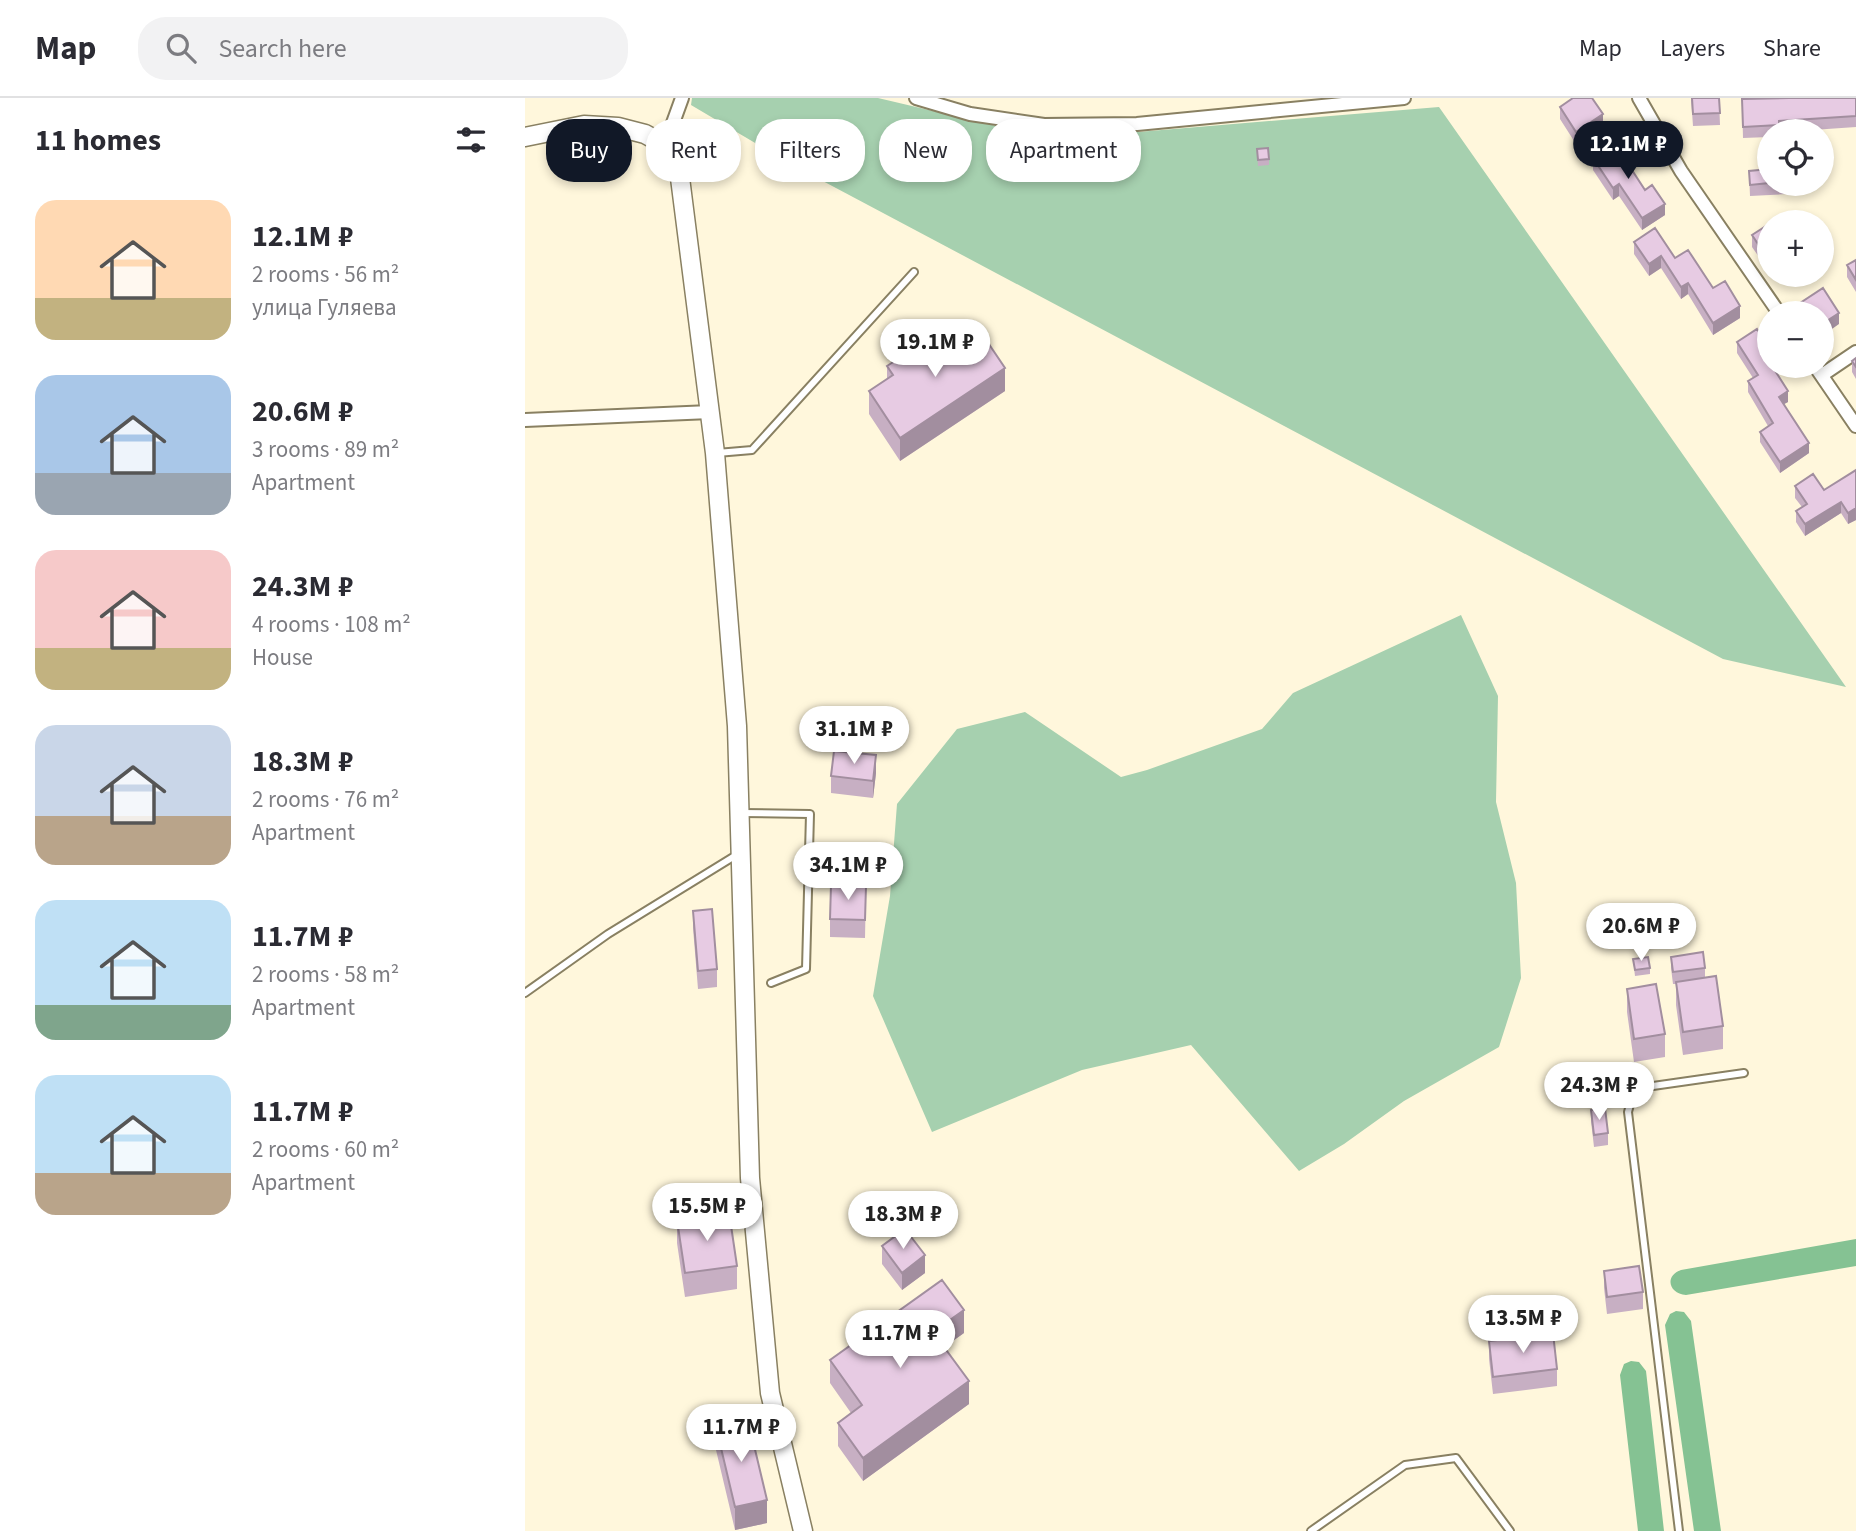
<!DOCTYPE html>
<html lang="en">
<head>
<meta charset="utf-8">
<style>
	:root { --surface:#fff; --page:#f2f2f3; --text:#2b2b33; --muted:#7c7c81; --line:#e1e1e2; --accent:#111827 }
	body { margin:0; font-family:"Source Sans 3",sans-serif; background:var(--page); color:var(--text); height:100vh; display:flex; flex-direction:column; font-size:26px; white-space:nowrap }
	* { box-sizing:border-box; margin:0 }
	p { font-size:23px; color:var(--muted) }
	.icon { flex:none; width:38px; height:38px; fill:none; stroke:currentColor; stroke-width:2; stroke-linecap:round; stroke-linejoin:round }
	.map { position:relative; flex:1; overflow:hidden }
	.details { display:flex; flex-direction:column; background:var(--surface); width:525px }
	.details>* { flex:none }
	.hud { position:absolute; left:21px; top:21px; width:665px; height:63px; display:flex; gap:14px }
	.controls { position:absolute; left:1232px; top:21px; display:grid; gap:14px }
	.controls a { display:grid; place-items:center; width:77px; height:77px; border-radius:50%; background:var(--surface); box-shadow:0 4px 10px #0003; font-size:35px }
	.price { position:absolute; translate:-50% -60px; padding:0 16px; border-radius:24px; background:#fff; color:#222; font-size:23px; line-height:46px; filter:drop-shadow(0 2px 4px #0008) }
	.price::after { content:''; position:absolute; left:50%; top:42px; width:21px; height:16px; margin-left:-10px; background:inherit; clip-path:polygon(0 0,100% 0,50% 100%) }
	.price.current { background:var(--accent); color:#fff }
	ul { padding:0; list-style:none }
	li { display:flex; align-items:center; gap:21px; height:175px; padding:0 35px }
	li span { display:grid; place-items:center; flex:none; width:196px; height:140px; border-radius:21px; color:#555 }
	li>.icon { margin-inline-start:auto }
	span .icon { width:84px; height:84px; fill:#fffc; stroke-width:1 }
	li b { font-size:30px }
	h2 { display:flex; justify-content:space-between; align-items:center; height:84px; padding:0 35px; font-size:30px }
	.pill { padding:0 24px; border-radius:28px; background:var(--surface); box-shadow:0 4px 10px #0003; font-size:24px; line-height:63px }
	.pill.current { background:var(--accent); color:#fff }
	header { display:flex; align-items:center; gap:42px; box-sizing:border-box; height:98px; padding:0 35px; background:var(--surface); border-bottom:2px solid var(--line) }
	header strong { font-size:33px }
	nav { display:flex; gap:38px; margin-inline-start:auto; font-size:24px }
	.search { width:490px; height:63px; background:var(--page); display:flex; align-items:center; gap:18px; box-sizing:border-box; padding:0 24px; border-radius:28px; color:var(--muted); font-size:26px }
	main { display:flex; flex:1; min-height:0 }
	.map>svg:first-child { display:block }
	.green { fill:#a6d0af }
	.forest { fill:#85c293 }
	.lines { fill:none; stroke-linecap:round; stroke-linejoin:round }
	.lane-casing { stroke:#898062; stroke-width:10 }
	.street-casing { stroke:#898062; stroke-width:16 }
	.secondary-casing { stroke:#898062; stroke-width:21 }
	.lane { stroke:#fff; stroke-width:6 }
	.street { stroke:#fff; stroke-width:12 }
	.secondary { stroke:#fff; stroke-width:18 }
	.wall { fill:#c7afc3 }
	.shaded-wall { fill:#a28e9f }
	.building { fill:#e7cbe3; stroke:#a28e9f; stroke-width:2 }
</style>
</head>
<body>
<header>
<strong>Map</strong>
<div class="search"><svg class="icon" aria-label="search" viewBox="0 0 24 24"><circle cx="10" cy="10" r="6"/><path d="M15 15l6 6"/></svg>Search here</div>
<nav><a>Map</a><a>Layers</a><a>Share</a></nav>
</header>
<main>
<section class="details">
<h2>11 homes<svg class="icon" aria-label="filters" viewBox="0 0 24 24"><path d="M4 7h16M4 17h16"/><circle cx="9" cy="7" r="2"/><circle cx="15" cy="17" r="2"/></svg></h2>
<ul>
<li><span style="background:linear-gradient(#ffd9b3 70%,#c2b280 0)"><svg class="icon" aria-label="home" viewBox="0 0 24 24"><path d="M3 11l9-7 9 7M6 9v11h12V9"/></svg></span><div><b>12.1M ₽</b><p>2 rooms · 56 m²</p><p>улица Гуляева</p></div></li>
<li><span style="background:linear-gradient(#a9c7e8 70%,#9aa5b1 0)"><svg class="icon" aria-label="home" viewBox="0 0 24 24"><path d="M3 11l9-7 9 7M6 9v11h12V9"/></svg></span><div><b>20.6M ₽</b><p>3 rooms · 89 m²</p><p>Apartment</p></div></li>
<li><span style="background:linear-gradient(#f6c9c9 70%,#c2b280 0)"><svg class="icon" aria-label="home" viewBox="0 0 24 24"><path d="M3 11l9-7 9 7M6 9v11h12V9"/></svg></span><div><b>24.3M ₽</b><p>4 rooms · 108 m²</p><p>House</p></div></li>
<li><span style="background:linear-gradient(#c9d6e8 65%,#b9a48a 0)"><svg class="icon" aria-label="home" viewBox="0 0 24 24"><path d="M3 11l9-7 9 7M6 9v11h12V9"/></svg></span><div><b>18.3M ₽</b><p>2 rooms · 76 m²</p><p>Apartment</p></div></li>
<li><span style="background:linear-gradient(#bfe0f5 75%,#7fa58c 0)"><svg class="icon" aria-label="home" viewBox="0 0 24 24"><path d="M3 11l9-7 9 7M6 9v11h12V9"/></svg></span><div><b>11.7M ₽</b><p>2 rooms · 58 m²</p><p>Apartment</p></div></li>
<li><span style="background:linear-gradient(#bfe0f5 70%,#b9a48a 0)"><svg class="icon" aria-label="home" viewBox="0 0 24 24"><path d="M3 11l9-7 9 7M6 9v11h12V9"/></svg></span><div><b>11.7M ₽</b><p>2 rooms · 60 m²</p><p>Apartment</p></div></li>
</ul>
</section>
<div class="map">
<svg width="1331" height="1433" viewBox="0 0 1331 1433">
	<rect width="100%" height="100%" fill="#fff7dc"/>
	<path class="green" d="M167,0h186l149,35 111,-1 301,-25 407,580 -123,-28 -936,-497 -96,-57z
		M936,517l37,81 -2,106 20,81 5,95 -22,69 -95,54 -60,43 -45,27 -108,-126 -109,25 -150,62 -59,-136 17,-100 7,-92 60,-75 68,-17 96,65 26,-7 115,-41 31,-36z"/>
	<path class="forest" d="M1331,1141v27l-170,29c-17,-1 -22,-19 -5,-25z
		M1151,1213l8,1 7,9 30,210h-27l-29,-206 5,-11z
		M1106,1263l8,1 7,9 18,160h-26l-18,-156 4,-11z"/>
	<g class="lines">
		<g class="lane-casing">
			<path id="lane" d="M192,355l35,-3 162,-178
				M215,715l70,1 -4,155 -35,14
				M0,895l83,-59 130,-80
				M786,1433l94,-66 51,-7 54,73
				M1154,1433l-51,-419 4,-15 14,-10 98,-14"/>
		</g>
		<g class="street-casing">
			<path id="street" d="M391,0l54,16 74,11 93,-1 267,-26
				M1114,0l42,73 98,142
				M140,47l17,-47
				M1290,268l41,60
				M1297,277l34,-23
				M0,322l185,-8"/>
		</g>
		<g class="secondary-casing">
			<path id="secondary" d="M0,39l59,-12 34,2 27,7 20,11 14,25 36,283 22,273 13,452 20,215 33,138"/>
		</g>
		<use href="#lane" class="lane"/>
		<use href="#street" class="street"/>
		<use href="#secondary" class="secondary"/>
	</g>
	<path class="wall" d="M1166,0h28l1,27 -27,1z
		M1331,0v29l-58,4h-29v6l-26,1 -1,-39z
		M1035,9l43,19 -27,18 -16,-25z
		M732,51l12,10v6l-11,1z
		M1068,60l52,32 20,25 -23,15 -23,-34 -6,4 -20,-30z
		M1224,73l20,13h18v10l-37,2z
		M1244,126l-1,46 -16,-23v-12z
		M1109,144l41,16 38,30 27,30 -27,17 -25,-41 -7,5 -20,-31 -12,8 -15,-22z
		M1331,162v32l-9,-15v-12z
		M1212,244l32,6v11l19,43 -5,2 26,49 -29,20 -20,-31v-10l8,-6 -20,-34v-11l5,-3 -16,-25z
		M1331,260v21l-4,-7v-11z
		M390,263l90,30 -105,70 -31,-47v-23l18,-12v-13z
		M1331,372v50l-8,4 -7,-11 -36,23 -9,-14v-11l6,-4 -7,-9v-12l29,4z
		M351,675l-3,25 -42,-5v-17z
		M341,788l-1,52 -35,-1v-18z
		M168,813l24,58v18l-19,2 -5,-61z
		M1146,859l34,11v9l18,49v23l-40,6 -7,-50v-21h-3l-2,-16z
		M1108,861l17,9v6l-15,2z
		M1102,891l38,45v23l-31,5 -7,-50z
		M1066,1012l17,23v12l-14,2 -3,-26z
		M152,1122l60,46v23l-52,8 -8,-54z
		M357,1148l43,27 -23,17 -20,-26z
		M1079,1173l39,21v17l-36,5 -3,-26z
		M439,1235l-20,14 25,57 -106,77 -25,-35v-23l13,-10 -21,-30v-23z
		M964,1243l68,28v17l-64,8 -4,-35z
		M191,1329l51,96 -32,7 -19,-80z"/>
	<path class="shaded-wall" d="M1078,16v12l-27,18v-12z
		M1094,86v12l-6,4v-12z
		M1140,106v11l-23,15v-12z
		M1136,158v12l-12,8v-12z
		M1244,160v11l-1,1v-11z
		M1163,185v11l-7,5v-12z
		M1215,208v12l-27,17v-12z
		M1314,215v11l-17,12v-12z
		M1244,251v10l-5,3v-10z
		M480,270v23l-105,70v-23z
		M1263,293v11l-9,5v-10z
		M1284,345v10l-29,20v-11z
		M1316,404v11l-36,23v-12z
		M1331,410v12l-8,4v-11z
		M351,657v18l-3,25v-17z
		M400,1157v18l-23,17v-17z
		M439,1212v23l-31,22v-23z
		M444,1283v23l-106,77v-23z
		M242,1402v23l-32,7v-23z"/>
	<path class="building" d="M1048,0h19l11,16 -27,18 -16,-25z
		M1167,0h27l1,15 -27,1z
		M1264,0h67v18l-77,5v4l-36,2 -1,-28z
		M1090,46l30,46 7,-5 13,19 -23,14 -23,-34 -6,4 -20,-30z
		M743,50l1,11 -11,1 -1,-11z
		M1244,71v14l-19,2 -1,-14z
		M1244,126v34l-1,1 -16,-24z
		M1130,130l20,30 13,-8 25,38 12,-7 15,25 -27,17 -25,-40 -7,4 -20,-31 -12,8 -15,-22z
		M1331,162v20l-9,-15z
		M1298,190l16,25 -17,11v-11h-24l-4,-6z
		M449,224l31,46 -105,70 -31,-47 24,-16 -6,-9 22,-14 6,9z
		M1232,231l12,19 -5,4 5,9v5h3l16,25 -9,6 30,46 -29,19 -20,-30 13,-9 -25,-42 10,-6 -21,-33z
		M1331,260v9l-4,-6z
		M1331,372v38l-8,5 -7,-11 -36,22 -9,-13 11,-7 -12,-18 18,-12 11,16z
		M309,653l42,4 -3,26 -42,-5z
		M306,787l35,1 -1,34 -35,-1z
		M187,811l5,60 -19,2 -5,-60z
		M1178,854l2,16 -32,4 -2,-15z
		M1123,859l2,11 -15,2 -2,-11z
		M1191,878l7,50 -40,6 -7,-50z
		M1131,886l9,50 -31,5 -7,-50z
		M1080,1010l3,25 -14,2 -3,-25z
		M204,1114l8,54 -52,7 -8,-53z
		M380,1131l20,26 -23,18 -20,-27z
		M1114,1168l4,26 -36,5 -3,-26z
		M417,1182l22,30 -31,22 36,49 -106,77 -25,-35 24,-18 -32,-45z
		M1028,1235l4,36 -64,8 -4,-36z
		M223,1322l19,80 -32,7 -19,-80z"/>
</svg>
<div class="controls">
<a><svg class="icon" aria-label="locate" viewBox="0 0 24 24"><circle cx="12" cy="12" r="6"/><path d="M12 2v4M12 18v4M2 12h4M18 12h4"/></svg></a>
<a>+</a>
<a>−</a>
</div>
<b class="price current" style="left:1103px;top:83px">12.1M ₽</b>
<b class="price" style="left:410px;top:281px">19.1M ₽</b>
<b class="price" style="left:329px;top:668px">31.1M ₽</b>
<b class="price" style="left:323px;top:804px">34.1M ₽</b>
<b class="price" style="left:1116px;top:865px">20.6M ₽</b>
<b class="price" style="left:1074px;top:1024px">24.3M ₽</b>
<b class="price" style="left:182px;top:1145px">15.5M ₽</b>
<b class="price" style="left:378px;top:1153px">18.3M ₽</b>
<b class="price" style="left:998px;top:1257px">13.5M ₽</b>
<b class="price" style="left:375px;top:1272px">11.7M ₽</b>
<b class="price" style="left:216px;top:1366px">11.7M ₽</b>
<div class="hud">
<a class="pill current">Buy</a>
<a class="pill">Rent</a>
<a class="pill">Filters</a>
<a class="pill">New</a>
<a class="pill">Apartment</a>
</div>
</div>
</main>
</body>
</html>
